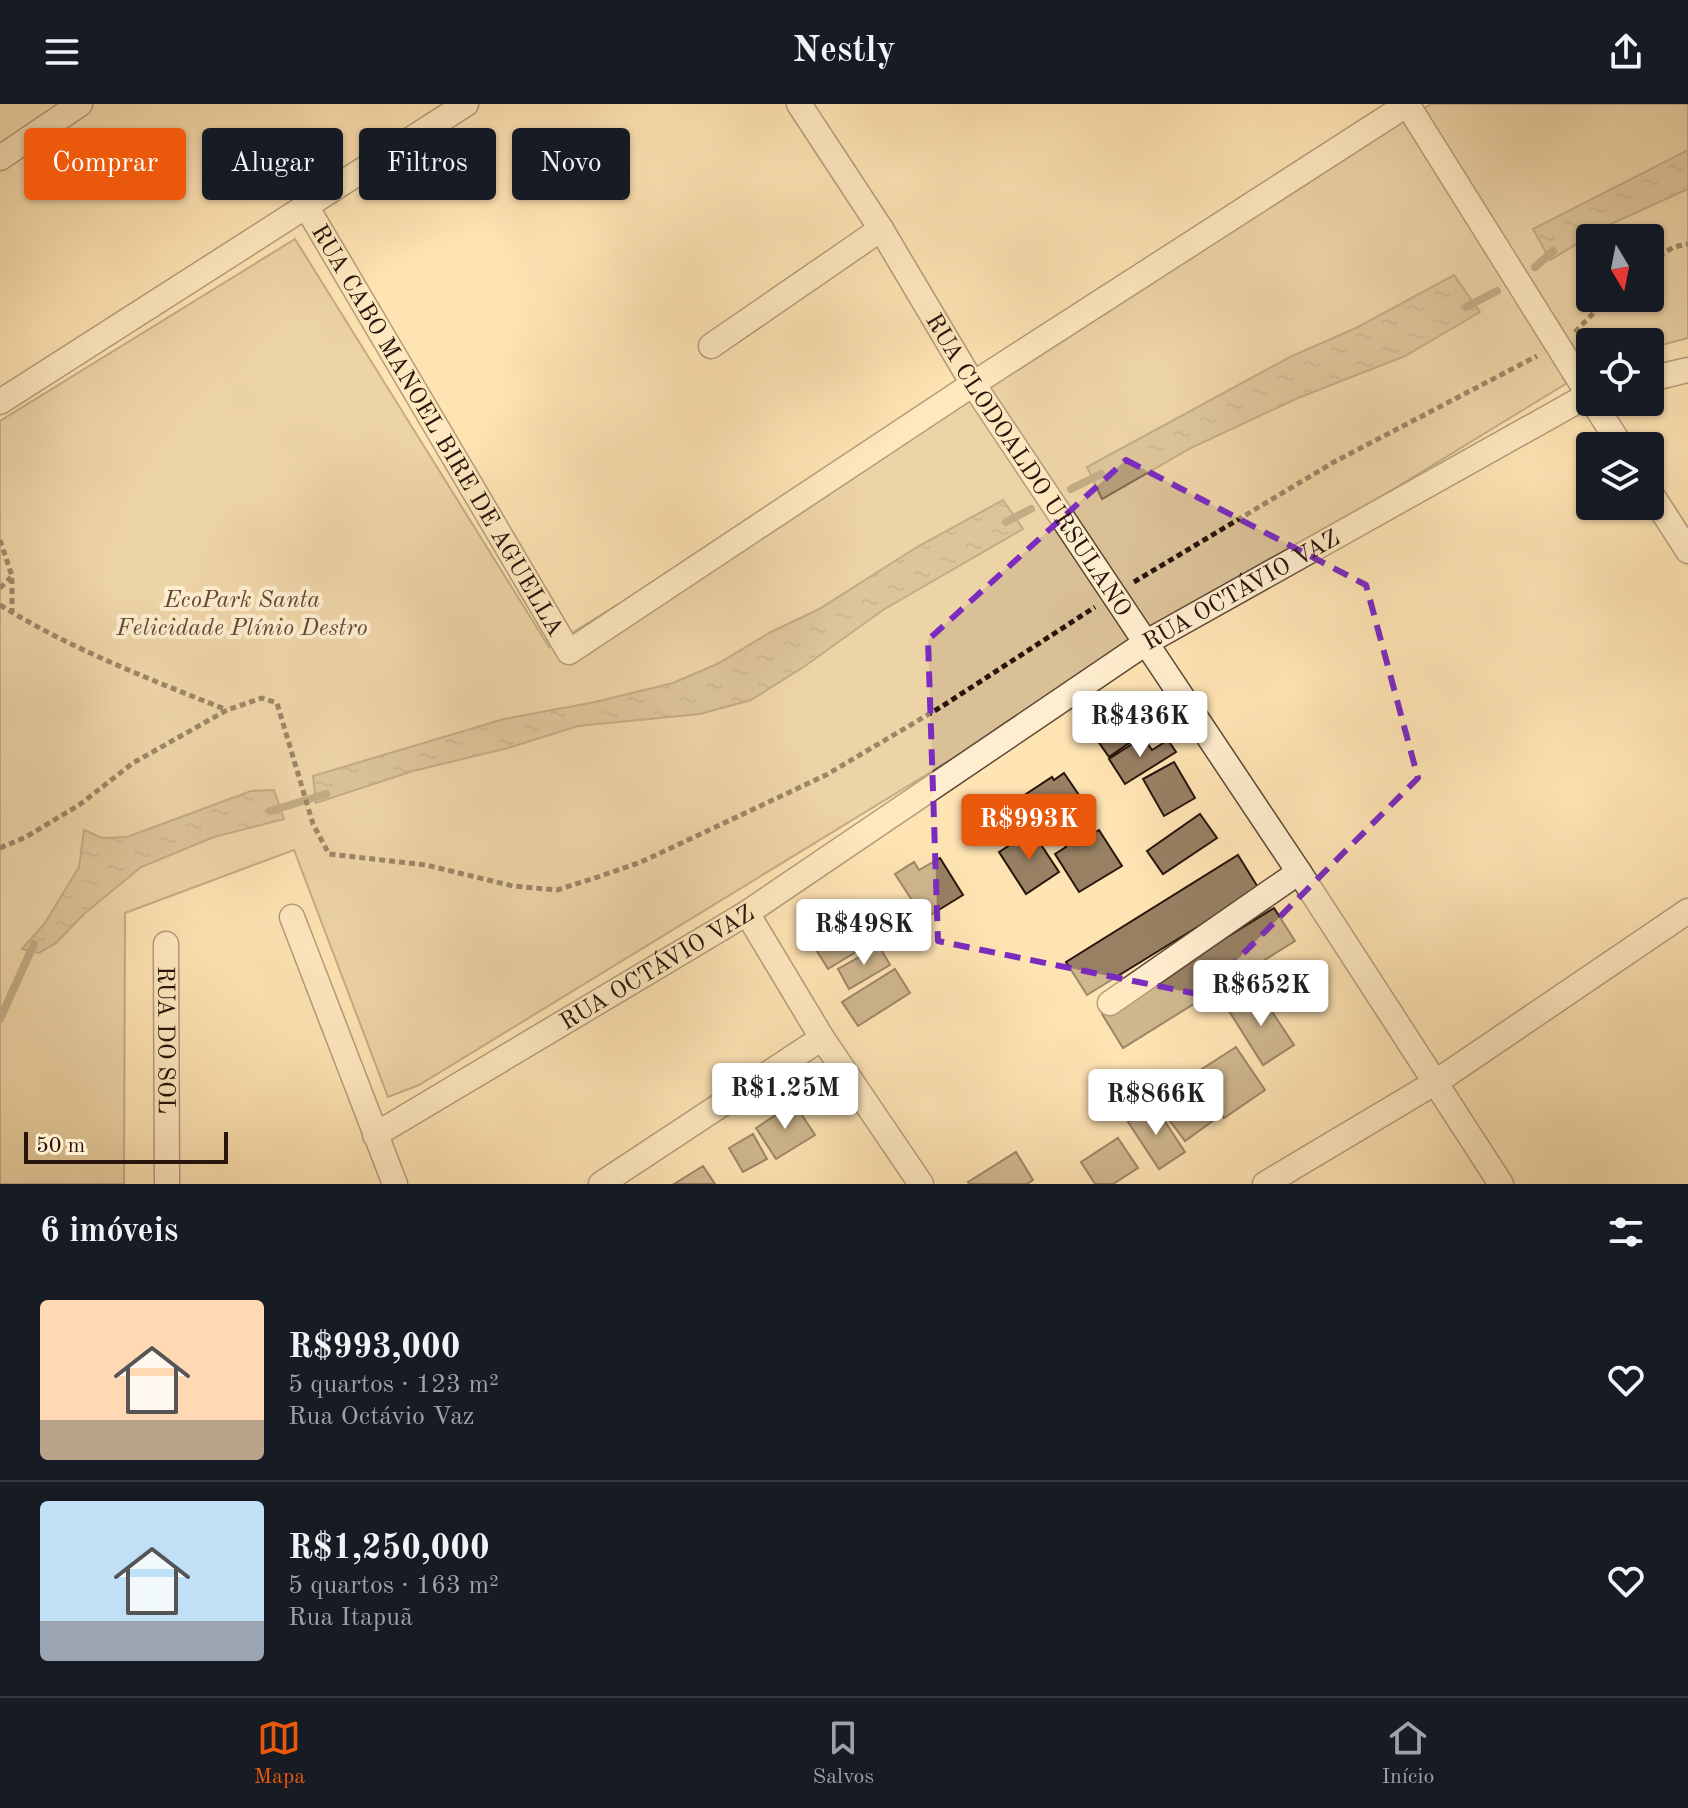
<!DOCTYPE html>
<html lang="pt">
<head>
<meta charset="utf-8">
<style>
	:root { --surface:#171b24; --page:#242831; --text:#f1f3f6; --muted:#9ea1a6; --line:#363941; --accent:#ea580c }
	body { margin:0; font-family:"Old Standard TT",serif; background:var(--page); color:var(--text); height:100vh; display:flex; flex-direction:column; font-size:30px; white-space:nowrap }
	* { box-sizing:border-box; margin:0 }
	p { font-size:26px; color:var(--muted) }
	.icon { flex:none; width:44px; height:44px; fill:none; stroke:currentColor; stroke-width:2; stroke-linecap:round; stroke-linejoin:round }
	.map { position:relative; height:1080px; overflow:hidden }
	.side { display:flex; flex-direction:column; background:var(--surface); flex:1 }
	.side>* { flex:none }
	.top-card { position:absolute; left:24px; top:24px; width:800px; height:72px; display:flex; gap:16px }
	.needle { width:52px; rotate:170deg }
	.fabs { position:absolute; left:1576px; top:120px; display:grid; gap:16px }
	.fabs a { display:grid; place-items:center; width:88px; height:88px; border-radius:8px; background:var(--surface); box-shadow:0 2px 6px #0004; font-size:40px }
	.scale { position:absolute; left:24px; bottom:20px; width:204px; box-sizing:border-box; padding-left:8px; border:4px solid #29150c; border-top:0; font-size:22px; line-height:28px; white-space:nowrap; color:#29150c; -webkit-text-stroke:6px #feedce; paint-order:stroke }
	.price { position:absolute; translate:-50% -68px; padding:0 18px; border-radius:8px; background:#fff; color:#222; font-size:26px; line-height:52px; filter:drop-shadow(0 2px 4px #0008) }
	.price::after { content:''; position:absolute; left:50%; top:48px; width:24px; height:18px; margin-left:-12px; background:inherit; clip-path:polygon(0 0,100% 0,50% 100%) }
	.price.selected { background:var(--accent); color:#fff }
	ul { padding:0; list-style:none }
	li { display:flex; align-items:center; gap:24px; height:200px; padding:0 40px }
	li+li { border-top:2px solid var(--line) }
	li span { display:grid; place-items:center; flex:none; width:224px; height:160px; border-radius:8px; color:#555 }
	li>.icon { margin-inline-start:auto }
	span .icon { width:96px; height:96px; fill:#fffc; stroke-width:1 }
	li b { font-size:34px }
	h2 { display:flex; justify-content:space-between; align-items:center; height:96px; padding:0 40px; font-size:34px }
	.pill { padding:0 28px; border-radius:8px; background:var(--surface); box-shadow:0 2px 6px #0004; font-size:28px; line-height:72px }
	.pill.selected { background:var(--accent); color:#fff }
	header { display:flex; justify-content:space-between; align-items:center; height:104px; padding:0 40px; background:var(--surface); font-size:36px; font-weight:700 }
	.tabs { display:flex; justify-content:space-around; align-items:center; height:112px; border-top:2px solid var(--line); background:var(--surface); font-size:22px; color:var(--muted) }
	.tabs a { display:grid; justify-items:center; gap:4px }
	.tabs .selected { color:var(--accent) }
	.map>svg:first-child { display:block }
	.green { fill:#dac097; stroke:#826a52; stroke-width:2; fill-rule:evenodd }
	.water { fill:url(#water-ripples); stroke:#7e674e; stroke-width:2 }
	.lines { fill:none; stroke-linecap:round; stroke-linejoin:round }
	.stream { stroke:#7e674e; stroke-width:8 }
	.building { fill:#988063; stroke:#29150c; stroke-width:2 }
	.minor-casing { stroke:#5e4836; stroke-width:27 }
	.path { stroke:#29150c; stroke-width:5; stroke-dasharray:6 4; stroke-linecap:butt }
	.minor { stroke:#feedce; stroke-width:24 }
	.marked { fill:none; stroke:#7b2cbf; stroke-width:6; stroke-dasharray:16 10; stroke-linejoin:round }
	.labels { text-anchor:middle; stroke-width:8; stroke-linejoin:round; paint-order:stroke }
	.street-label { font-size:24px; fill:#29150c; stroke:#feedce }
	.park-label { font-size:24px; font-style:italic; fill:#5e4836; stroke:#feedce }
</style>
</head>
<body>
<header><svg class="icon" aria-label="menu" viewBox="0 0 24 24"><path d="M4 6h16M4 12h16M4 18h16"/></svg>Nestly<svg class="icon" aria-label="share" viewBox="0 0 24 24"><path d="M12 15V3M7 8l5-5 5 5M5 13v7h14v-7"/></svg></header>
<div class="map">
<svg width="1688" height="1080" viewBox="0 0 1688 1080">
	<defs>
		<pattern id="water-ripples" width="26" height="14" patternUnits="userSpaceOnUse" patternTransform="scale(2)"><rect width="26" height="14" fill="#b69d7a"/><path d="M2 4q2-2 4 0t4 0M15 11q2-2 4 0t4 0" fill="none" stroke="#947f62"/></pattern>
	</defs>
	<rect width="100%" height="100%" fill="#fee3b3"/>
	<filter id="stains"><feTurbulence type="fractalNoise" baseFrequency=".0025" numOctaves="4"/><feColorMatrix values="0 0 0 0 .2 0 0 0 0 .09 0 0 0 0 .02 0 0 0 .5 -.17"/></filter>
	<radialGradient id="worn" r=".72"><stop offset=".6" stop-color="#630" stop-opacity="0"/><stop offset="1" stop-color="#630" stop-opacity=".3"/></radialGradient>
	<path class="green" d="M1431,0h257v234l-38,10v-6h-60v27l-1171,716 -31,12 -94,-247 -169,63 -1,271h-124v-763l295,-182 254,408zM1590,134h60v60h-60z"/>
	<path class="water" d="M1688,46v39l-77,35 -61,36 -17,-31z
		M1454,171l26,37 -75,44 -107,42 -107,50 -89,51 -15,-32 203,-110 66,-29z
		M1003,396l20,29 -140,81 -78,56 -54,34 -51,14 -122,12 -70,22 -95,23 -97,32 -3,-27 191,-57 91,-17 78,-19 46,-20 50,-30 50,-24 98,-62z
		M274,686l10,29 -70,18 -73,30 -57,47 -28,29 -17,10 -17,-4 23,-26 34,-56 5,-37 18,8 25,-1 124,-46z"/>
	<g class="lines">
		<path class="stream" d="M1535,163l18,-16
			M1466,203l31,-16
			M1071,385l30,-15
			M1006,418l25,-13
			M270,707l56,-17
			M0,915l34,-75"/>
	</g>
	<path class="building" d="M1136,600l16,23 -43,30 -16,-23z
		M1143,633l9,13 16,-10 8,12 -51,32 -16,-25z
		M1174,658l21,36 -31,18 -21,-37z
		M1064,669l17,25 -39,26 -19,-28 29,-19 2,3z
		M1200,710l17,24 -54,36 -16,-23z
		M1076,722l8,13 15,-9 23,36 -43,26 -24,-38 11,-7 -7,-10z
		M1032,727l27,41 -33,22 -27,-42z
		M1238,751l21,34 -172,106 -21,-33z
		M940,754l23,37 -39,24 -29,-45 19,-12 5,8z
		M1274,804l21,33 -172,107 -21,-34z
		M856,808l18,29 -46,28 -18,-29z
		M879,842l11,19 -41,24 -11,-20z
		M895,865l15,24 -52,33 -16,-24z
		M1259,888l35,53 -31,20 -34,-54z
		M1236,943l29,43 -41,28 -30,-44z
		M1186,977l28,39 -29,21 -29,-39z
		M794,999l21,32 -39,24 -20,-31z
		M1154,1001l31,47 -26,17 -31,-47z
		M753,1030l14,25 -24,13 -14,-24z
		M1118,1034l20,30 -25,16h-18l-14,-22z
		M1016,1048l17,28 -6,4h-58l-1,-2z
		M703,1062l12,18h-41z"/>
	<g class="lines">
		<g class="minor-casing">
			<g id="minor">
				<path id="s1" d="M799,0l82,125 92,155 326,488 202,312"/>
				<path d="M1407,0l183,293"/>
				<path d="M0,54l80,-54"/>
				<path id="s2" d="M306,102l263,446 404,-268 435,-280"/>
				<path d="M711,242l170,-117"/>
				<path d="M1650,275l38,-9"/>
				<path d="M0,298l466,-298"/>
				<path d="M1593,298l28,44"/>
				<path d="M1650,388l38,59"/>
				<path d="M747,809l75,125 99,146"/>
				<path d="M292,813l103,267"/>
				<path id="s3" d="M166,840l1,240"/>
				<path d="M1110,899l189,-131"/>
				<path id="s4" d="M375,1031l372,-222 400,-271 443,-248"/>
				<path d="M601,1080l221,-146"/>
				<path d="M1265,1080l171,-102 252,-171"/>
			</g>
		</g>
		<path class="path" d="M1650,157l24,-14 14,-3
			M1575,228l33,-34
			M0,436l12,36v36
			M1134,478l200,-120 203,-106
			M0,484l11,-11
			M0,501c71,44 149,74 227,105
			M0,744l26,-11 53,-32 54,-42 94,-53 35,-12 15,5 36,121 16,30 97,11 87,21 44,4 38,-12 46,-16 185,-87 115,-68 154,-100"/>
		<use href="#minor" class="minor"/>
	</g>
	<path d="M0 0H1688V1080H0ZM1126,356l240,125 52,193 -216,217 -264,-54 -10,-301z" fill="#fee3b3" fill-opacity=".55" fill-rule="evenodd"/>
	<path class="marked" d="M1126,356l240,125 52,193 -216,217 -264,-54 -10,-301z"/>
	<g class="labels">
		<g class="street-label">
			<text dy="8" stroke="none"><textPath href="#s2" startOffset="260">RUA CABO MANOEL BIRE DE AGUELLA</textPath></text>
			<text dy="8" stroke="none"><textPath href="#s1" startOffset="428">RUA CLODOALDO URSULANO</textPath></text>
			<text dy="8" stroke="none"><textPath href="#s4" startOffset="1024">RUA OCTÁVIO VAZ</textPath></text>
			<text dy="8" stroke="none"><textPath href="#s4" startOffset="328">RUA OCTÁVIO VAZ</textPath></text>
			<text dy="8" stroke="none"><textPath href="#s3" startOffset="96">RUA DO SOL</textPath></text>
		</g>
		<g class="park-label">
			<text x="242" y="503">EcoPark Santa<tspan x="242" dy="28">Felicidade Plínio Destro</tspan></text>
		</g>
	</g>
	<rect width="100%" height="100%" filter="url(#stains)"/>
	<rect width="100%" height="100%" fill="url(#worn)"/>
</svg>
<div class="fabs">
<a><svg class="needle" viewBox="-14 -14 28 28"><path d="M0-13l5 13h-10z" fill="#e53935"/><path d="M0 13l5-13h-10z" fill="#9ea1a6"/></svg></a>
<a><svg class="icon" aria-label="locate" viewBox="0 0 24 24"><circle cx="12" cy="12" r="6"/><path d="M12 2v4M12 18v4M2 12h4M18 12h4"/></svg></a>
<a><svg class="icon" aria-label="layers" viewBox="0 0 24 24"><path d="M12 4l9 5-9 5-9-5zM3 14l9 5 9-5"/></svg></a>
</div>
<div class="scale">50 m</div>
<b class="price" style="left:1140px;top:655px">R$436K</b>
<b class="price selected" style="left:1029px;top:758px">R$993K</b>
<b class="price" style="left:864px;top:863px">R$498K</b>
<b class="price" style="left:1261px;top:924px">R$652K</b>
<b class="price" style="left:785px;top:1027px">R$1.25M</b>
<b class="price" style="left:1156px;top:1033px">R$866K</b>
<div class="top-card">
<a class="pill selected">Comprar</a>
<a class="pill">Alugar</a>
<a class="pill">Filtros</a>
<a class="pill">Novo</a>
</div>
</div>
<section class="side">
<h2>6 imóveis<svg class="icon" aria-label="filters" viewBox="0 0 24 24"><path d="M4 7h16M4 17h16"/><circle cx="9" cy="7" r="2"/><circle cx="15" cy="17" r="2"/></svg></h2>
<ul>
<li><span style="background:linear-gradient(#ffd9b3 75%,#b9a48a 0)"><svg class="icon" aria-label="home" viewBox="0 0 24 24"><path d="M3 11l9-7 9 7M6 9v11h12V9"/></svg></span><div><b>R$993,000</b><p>5 quartos · 123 m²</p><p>Rua Octávio Vaz</p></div><svg class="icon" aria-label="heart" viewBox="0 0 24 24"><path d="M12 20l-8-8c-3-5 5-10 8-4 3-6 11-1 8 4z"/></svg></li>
<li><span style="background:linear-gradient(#bfe0f5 75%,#9aa5b1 0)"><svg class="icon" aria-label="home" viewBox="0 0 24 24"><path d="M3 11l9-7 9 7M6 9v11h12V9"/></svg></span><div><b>R$1,250,000</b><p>5 quartos · 163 m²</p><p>Rua Itapuã</p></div><svg class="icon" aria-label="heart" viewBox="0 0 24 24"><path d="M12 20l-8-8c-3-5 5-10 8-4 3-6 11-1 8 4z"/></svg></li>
</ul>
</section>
<nav class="tabs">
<a class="selected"><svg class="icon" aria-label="map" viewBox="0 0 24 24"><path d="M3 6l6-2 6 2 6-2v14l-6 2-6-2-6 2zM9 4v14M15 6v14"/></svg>Mapa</a>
<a><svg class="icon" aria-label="saved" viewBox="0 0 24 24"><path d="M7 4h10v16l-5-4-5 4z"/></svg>Salvos</a>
<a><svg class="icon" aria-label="home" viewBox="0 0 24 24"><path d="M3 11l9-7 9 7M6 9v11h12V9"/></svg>Início</a>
</nav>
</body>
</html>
